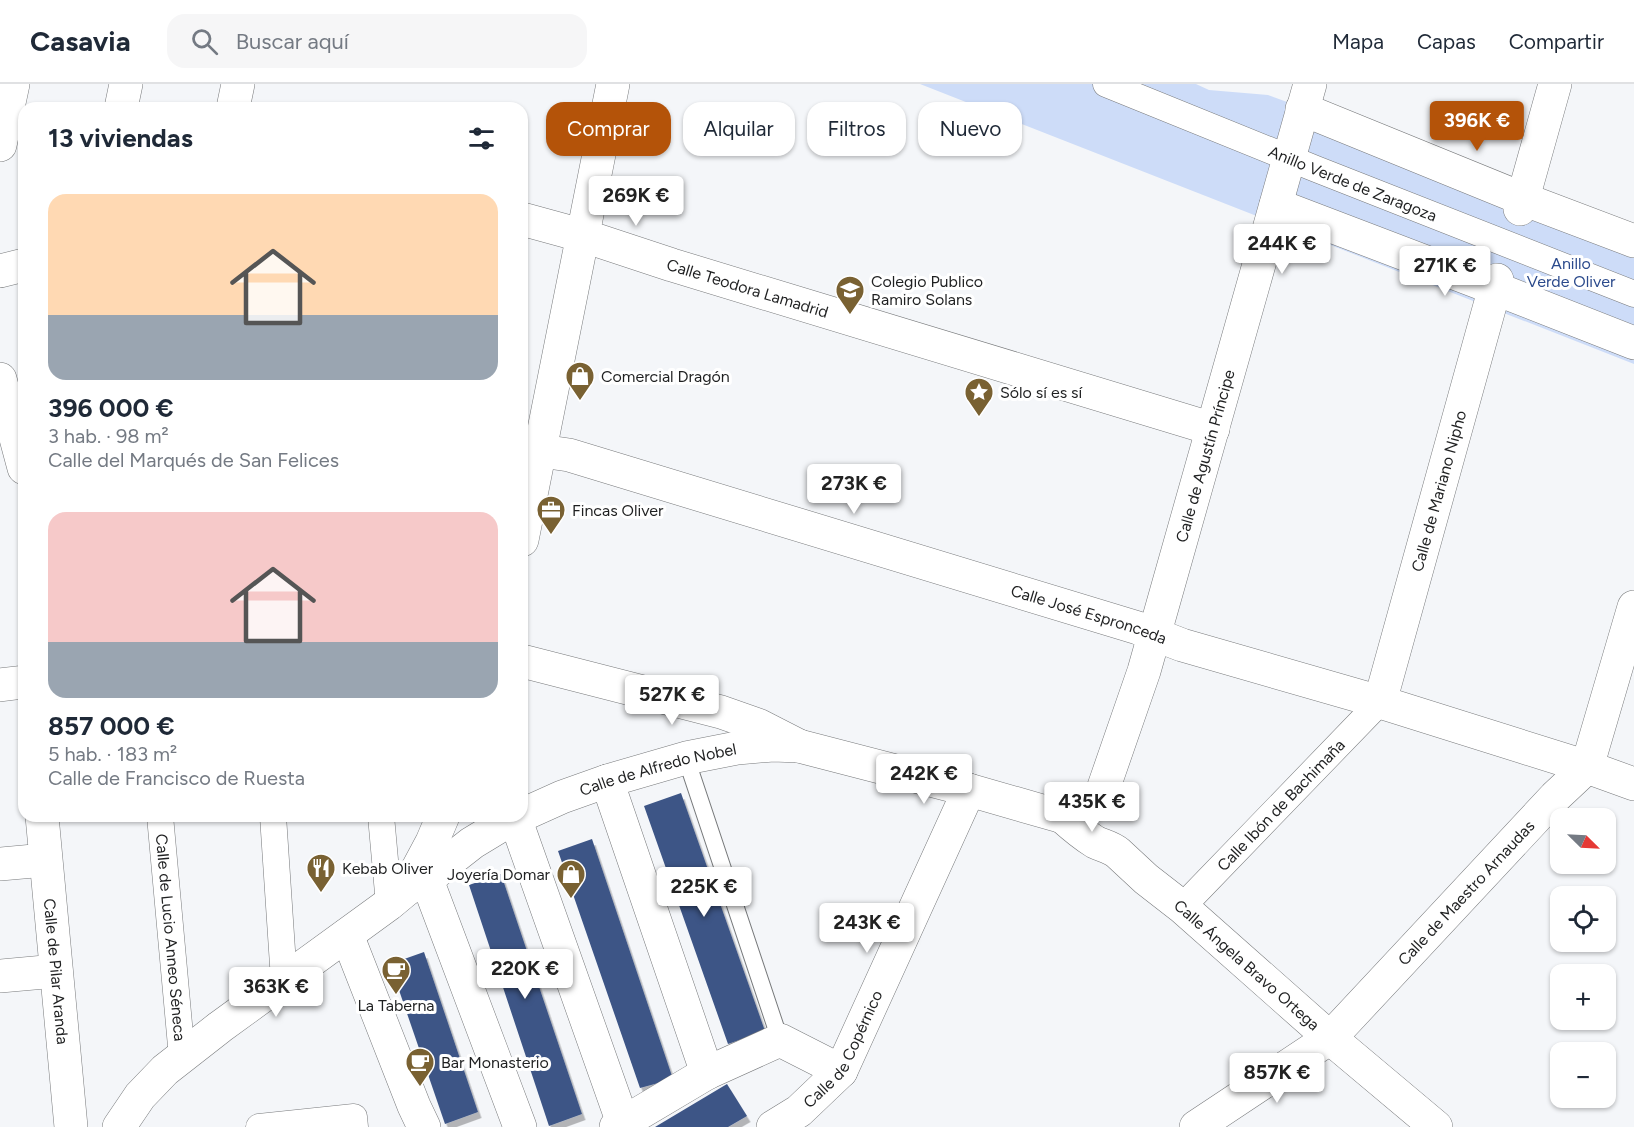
<!DOCTYPE html>
<html lang="es">
<head>
<meta charset="utf-8">
<style>
	:root { --surface:#fff; --page:#f6f6f7; --text:#1f2937; --muted:#747a83; --line:#e0e1e3; --accent:#b45309 }
	body { margin:0; font-family:Figtree,sans-serif; background:var(--page); color:var(--text); height:100vh; display:flex; flex-direction:column; font-size:22px; white-space:nowrap }
	* { box-sizing:border-box; margin:0 }
	p { font-size:20px; color:var(--muted) }
	.icon { flex:none; width:33px; height:33px; fill:none; stroke:currentColor; stroke-width:2; stroke-linecap:round; stroke-linejoin:round }
	.map { position:relative; flex:1; overflow:hidden }
	.panel { position:absolute; left:18px; top:18px; width:510px; height:720px; display:flex; flex-direction:column; background:var(--surface); border-radius:18px; box-shadow:0 2px 4px #0004 }
	.panel>* { flex:none }
	.top-card { position:absolute; left:546px; top:18px; width:570px; height:54px; display:flex; gap:12px }
	.needle { width:39px; rotate:114deg }
	.controls { position:absolute; left:1550px; top:724px; display:grid; gap:12px }
	.controls a { display:grid; place-items:center; width:66px; height:66px; border-radius:12px; background:var(--surface); box-shadow:0 2px 4px #0004; font-size:30px }
	.price { position:absolute; translate:-50% -51px; padding:0 14px; border-radius:6px; background:#fff; color:#222; font-size:20px; line-height:39px; filter:drop-shadow(0 2px 3px #0008) }
	.price::after { content:''; position:absolute; left:50%; top:36px; width:18px; height:14px; margin-left:-9px; background:inherit; clip-path:polygon(0 0,100% 0,50% 100%) }
	.price.on { background:var(--accent); color:#fff }
	ul { padding:0; list-style:none }
	li { display:grid; align-content:center; gap:12px; height:318px; padding:0 30px }
	li span { display:grid; place-items:center; height:186px; border-radius:18px; color:#555 }
	li>.icon { margin-inline-start:auto }
	span .icon { width:108px; height:108px; fill:#fffc; stroke-width:1 }
	li b { font-size:26px }
	h2 { display:flex; justify-content:space-between; align-items:center; height:72px; padding:0 30px; font-size:26px }
	.tag { padding:0 21px; border-radius:18px; background:var(--surface); box-shadow:0 2px 4px #0004; font-size:21px; line-height:54px }
	.tag.on { background:var(--accent); color:#fff }
	header { display:flex; align-items:center; gap:36px; box-sizing:border-box; height:84px; padding:0 30px; background:var(--surface); border-bottom:2px solid var(--line) }
	header strong { font-size:28px }
	nav { display:flex; gap:33px; margin-inline-start:auto; font-size:21px }
	.search { width:420px; height:54px; background:var(--page); display:flex; align-items:center; gap:15px; box-sizing:border-box; padding:0 21px; border-radius:18px; color:var(--muted); font-size:22px }
	.map>svg:first-child { display:block }
	.green { fill:#cddcf8 }
	.building { fill:#3d5586; filter:url(#shadow) }
	.lines { fill:none; stroke-linecap:round; stroke-linejoin:round }
	.service-casing { stroke:#787a7c; stroke-width:18 }
	.pedestrian-casing { stroke:#787a7c; stroke-width:27 }
	.minor-casing { stroke:#787a7c; stroke-width:34 }
	.tertiary-casing { stroke:#787a7c; stroke-width:34 }
	.service { stroke:#fff; stroke-width:16 }
	.pedestrian { stroke:#fff; stroke-width:26 }
	.minor { stroke:#fff; stroke-width:33 }
	.tertiary { stroke:#fff; stroke-width:33 }
	.labels { text-anchor:middle; stroke-width:6; stroke-linejoin:round; paint-order:stroke }
	.street-label { font-size:16px; fill:#1f2021; stroke:#fff }
	.park-label { font-size:16px; fill:#2b4a8c; stroke:#fff }
	.poi-label { font-size:16px; fill:#1f2021; stroke:#fff; text-anchor:start }
</style>
</head>
<body>
<header>
<strong>Casavia</strong>
<div class="search"><svg class="icon" aria-label="search" viewBox="0 0 24 24"><circle cx="10" cy="10" r="6"/><path d="M15 15l6 6"/></svg>Buscar aquí</div>
<nav><a>Mapa</a><a>Capas</a><a>Compartir</a></nav>
</header>
<div class="map">
<svg width="1634" height="1043" viewBox="0 0 1634 1043">
	<defs>
		<filter id="shadow"><feDropShadow dx="3.5" dy="6" stdDeviation="0" flood-color="#0004"/></filter>
	</defs>
	<rect width="100%" height="100%" fill="#f4f6f9"/>
	<path class="green" d="M920,0h276l13,6 59,5 366,134v135z"/>
	<path class="building" d="M681,709l84,238 -37,13 -84,-238z
		M592,755l81,240 -33,9 -82,-237z
		M501,790l81,240 -33,12 -80,-241z
		M424,868l54,160 -33,12 -55,-160z
		M727,1000l20,32 -19,11h-73z"/>
	<g class="lines">
		<g class="service-casing">
			<path id="service" d="M686,674l94,282"/>
		</g>
		<g class="pedestrian-casing">
			<g id="pedestrian">
				<path id="s1" d="M1106,0l210,85 318,125"/>
				<path id="s2" d="M160,732l22,241"/>
				<path d="M273,732l11,164"/>
				<path d="M381,732l8,88"/>
				<path id="s3" d="M1182,823l198,-205"/>
				<path d="M259,1043l95,-10 1,10"/>
			</g>
		</g>
		<g class="minor-casing">
			<g id="minor">
				<path d="M121,24l5,-24"/>
				<path d="M233,24l5,-24"/>
				<path d="M1302,25l221,90 111,42"/>
				<path d="M0,61l13,-61"/>
				<path d="M1276,121l218,83 140,55"/>
				<path d="M1520,125l35,-125"/>
				<path id="s4" d="M522,135l62,17 88,29 541,164"/>
				<path d="M0,187l24,-6"/>
				<path d="M0,295l24,89"/>
				<path id="s5" d="M522,366l19,1 28,4 569,173 44,17 198,57 207,65 47,17"/>
				<path d="M522,577l199,51 37,13 41,21"/>
				<path d="M0,601l24,-3"/>
				<path id="s6" d="M1380,618l117,-422"/>
				<path d="M607,697l100,292"/>
				<path id="s7" d="M42,732l29,311"/>
				<path id="s8" d="M1063,733c10,9 21,18 32,25 8,4 16,5 23,11l28,26 36,28 148,131 106,89"/>
				<path d="M515,734l108,305"/>
				<path d="M0,780l45,-4"/>
				<path d="M427,796l93,247"/>
				<path d="M347,851l67,171 10,21"/>
				<path d="M0,892l56,-5"/>
				<path d="M616,1043l91,-54 73,-33 61,31"/>
				<path id="s9" d="M773,1043l26,-16 42,-40 128,-281"/>
				<path id="s10" d="M1196,1043l134,-89 225,-241 32,-30 47,-160"/>
			</g>
		</g>
		<g class="tertiary-casing">
			<g id="tertiary">
				<path d="M522,456l91,-456"/>
				<path id="s11" d="M522,731l40,-18 45,-16 79,-23 51,-10 36,-3 26,1 170,44 94,27 36,-16 45,-130 166,-587"/>
				<path d="M409,801l23,-43 11,-26"/>
				<path d="M119,1043l21,-31 25,-26 55,-43 169,-123 18,-15 20,-9 22,-19 23,-18 28,-17 20,-10"/>
			</g>
		</g>
		<use href="#service" class="service"/>
		<use href="#pedestrian" class="pedestrian"/>
		<use href="#minor" class="minor"/>
		<use href="#tertiary" class="tertiary"/>
	</g>
	<defs>
		<g id="school-pin" transform="scale(1.5)"><path d="M0 17L-7.5 6A9.5 9.5 0 1 1 7.5 6Z" fill="#796132" stroke="#fff"/><path d="M0-5L7-2L0 1L-7-2ZM-4 1L0 2.5L4 1V4Q0 6-4 4Z" fill="#fff"/></g>
		<g id="shop-pin" transform="scale(1.5)"><path d="M0 17L-7.5 6A9.5 9.5 0 1 1 7.5 6Z" fill="#796132" stroke="#fff"/><path d="M-5-2.5h2.3a2.7 3.5 0 0 1 5.4 0H5L5.5 6h-11ZM-1.5-2.5h3a1.5 2.3 0 0 0-3 0Z" fill="#fff"/></g>
		<g id="sight-pin" transform="scale(1.5)"><path d="M0 17L-7.5 6A9.5 9.5 0 1 1 7.5 6Z" fill="#796132" stroke="#fff"/><path d="M0-6L1.8-2.2L6-1.7L2.9 1.2L3.7 5.4L0 3.3L-3.7 5.4L-2.9 1.2L-6-1.7L-1.8-2.2Z" fill="#fff"/></g>
		<g id="office-pin" transform="scale(1.5)"><path d="M0 17L-7.5 6A9.5 9.5 0 1 1 7.5 6Z" fill="#796132" stroke="#fff"/><path d="M-6-3h4V-5.5h4V-3h4V5H-6ZM-1-4.5V-3h2v-1.5ZM-6 0V1H6V0Z" fill="#fff"/></g>
		<g id="restaurant-pin" transform="scale(1.5)"><path d="M0 17L-7.5 6A9.5 9.5 0 1 1 7.5 6Z" fill="#796132" stroke="#fff"/><path d="M-5-6h1v4h1v-4h1v4h1v-4h1v5L-1.5 .5V6h-2V.5L-5-1ZM5-6V6H3V1.5H1.5Q1.5-4 5-6Z" fill="#fff"/></g>
		<g id="cafe-pin" transform="scale(1.5)"><path d="M0 17L-7.5 6A9.5 9.5 0 1 1 7.5 6Z" fill="#796132" stroke="#fff"/><path d="M-5.5-4.5H6V0H3Q3 3.5 0 3.5H-2.5Q-5.5 3.5-5.5 0ZM3-3.2v2h1.7v-2ZM-6 4.5H4V6H-6Z" fill="#fff"/></g>
	</defs>
	<g fill-rule="evenodd">
		<use href="#school-pin" x="850" y="206"/>
		<use href="#shop-pin" x="580" y="292"/>
		<use href="#sight-pin" x="979" y="308"/>
		<use href="#office-pin" x="551" y="426"/>
		<use href="#restaurant-pin" x="321" y="784"/>
		<use href="#shop-pin" x="571" y="790"/>
		<use href="#cafe-pin" x="396" y="886"/>
		<use href="#cafe-pin" x="420" y="978"/>
	</g>
	<g class="labels">
		<g class="street-label">
			<text dy="6" stroke="none"><textPath href="#s1" startOffset="266">Anillo Verde de Zaragoza</textPath></text>
			<text dy="6" stroke="none"><textPath href="#s4" startOffset="236">Calle Teodora Lamadrid</textPath></text>
			<text dy="6" stroke="none"><textPath href="#s11" startOffset="962">Calle de Agustín Príncipe</textPath></text>
			<text dy="6" stroke="none"><textPath href="#s6" startOffset="219">Calle de Mariano Nipho</textPath></text>
			<text dy="6" stroke="none"><textPath href="#s5" startOffset="591">Calle José Espronceda</textPath></text>
			<text dy="6" stroke="none"><textPath href="#s11" startOffset="144">Calle de Alfredo Nobel</textPath></text>
			<text dy="6" stroke="none"><textPath href="#s3" startOffset="142">Calle Ibón de Bachimaña</textPath></text>
			<text dy="6" stroke="none"><textPath href="#s10" startOffset="360">Calle de Maestro Arnaudas</textPath></text>
			<text dy="6" stroke="none"><textPath href="#s2" startOffset="122">Calle de Lucio Anneo Séneca</textPath></text>
			<text dy="6" stroke="none"><textPath href="#s8" startOffset="237">Calle Ángela Bravo Ortega</textPath></text>
			<text dy="6" stroke="none"><textPath href="#s7" startOffset="156">Calle de Pilar Aranda</textPath></text>
			<text dy="6" stroke="none"><textPath href="#s9" startOffset="108">Calle de Copérnico</textPath></text>
		</g>
		<g class="park-label">
			<text x="1571" y="185">Anillo<tspan x="1571" dy="18">Verde Oliver</tspan></text>
		</g>
		<g class="poi-label">
			<text x="871" y="203">Colegio Publico<tspan x="871" dy="18">Ramiro Solans</tspan></text>
			<text x="601" y="298">Comercial Dragón</text>
			<text x="1000" y="314">Sólo sí es sí</text>
			<text x="572" y="432">Fincas Oliver</text>
			<text x="342" y="790">Kebab Oliver</text>
			<text x="550" y="796" text-anchor="end">Joyería Domar</text>
			<text x="396" y="927" text-anchor="middle">La Taberna</text>
			<text x="441" y="984">Bar Monasterio</text>
		</g>
	</g>
</svg>
<div class="controls">
<a><svg class="needle" viewBox="-14 -14 28 28"><path d="M0-13l5 13h-10z" fill="#e53935"/><path d="M0 13l5-13h-10z" fill="#747a83"/></svg></a>
<a><svg class="icon" aria-label="locate" viewBox="0 0 24 24"><circle cx="12" cy="12" r="6"/><path d="M12 2v4M12 18v4M2 12h4M18 12h4"/></svg></a>
<a>+</a>
<a>−</a>
</div>
<b class="price on" style="left:1477px;top:68px">396K €</b>
<b class="price" style="left:636px;top:143px">269K €</b>
<b class="price" style="left:1282px;top:191px">244K €</b>
<b class="price" style="left:1445px;top:213px">271K €</b>
<b class="price" style="left:854px;top:431px">273K €</b>
<b class="price" style="left:672px;top:642px">527K €</b>
<b class="price" style="left:924px;top:721px">242K €</b>
<b class="price" style="left:1092px;top:749px">435K €</b>
<b class="price" style="left:704px;top:834px">225K €</b>
<b class="price" style="left:867px;top:870px">243K €</b>
<b class="price" style="left:525px;top:916px">220K €</b>
<b class="price" style="left:276px;top:934px">363K €</b>
<b class="price" style="left:1277px;top:1020px">857K €</b>
<div class="top-card">
<a class="tag on">Comprar</a>
<a class="tag">Alquilar</a>
<a class="tag">Filtros</a>
<a class="tag">Nuevo</a>
</div>
<section class="panel">
<h2>13 viviendas<svg class="icon" aria-label="filters" viewBox="0 0 24 24"><path d="M4 7h16M4 17h16"/><circle cx="9" cy="7" r="2"/><circle cx="15" cy="17" r="2"/></svg></h2>
<ul>
<li><span style="background:linear-gradient(#ffd9b3 65%,#9aa5b1 0)"><svg class="icon" aria-label="home" viewBox="0 0 24 24"><path d="M3 11l9-7 9 7M6 9v11h12V9"/></svg></span><div><b>396 000 €</b><p>3 hab. · 98 m²</p><p>Calle del Marqués de San Felices</p></div></li>
<li><span style="background:linear-gradient(#f6c9c9 70%,#9aa5b1 0)"><svg class="icon" aria-label="home" viewBox="0 0 24 24"><path d="M3 11l9-7 9 7M6 9v11h12V9"/></svg></span><div><b>857 000 €</b><p>5 hab. · 183 m²</p><p>Calle de Francisco de Ruesta</p></div></li>
</ul>
</section>
</div>
</body>
</html>
